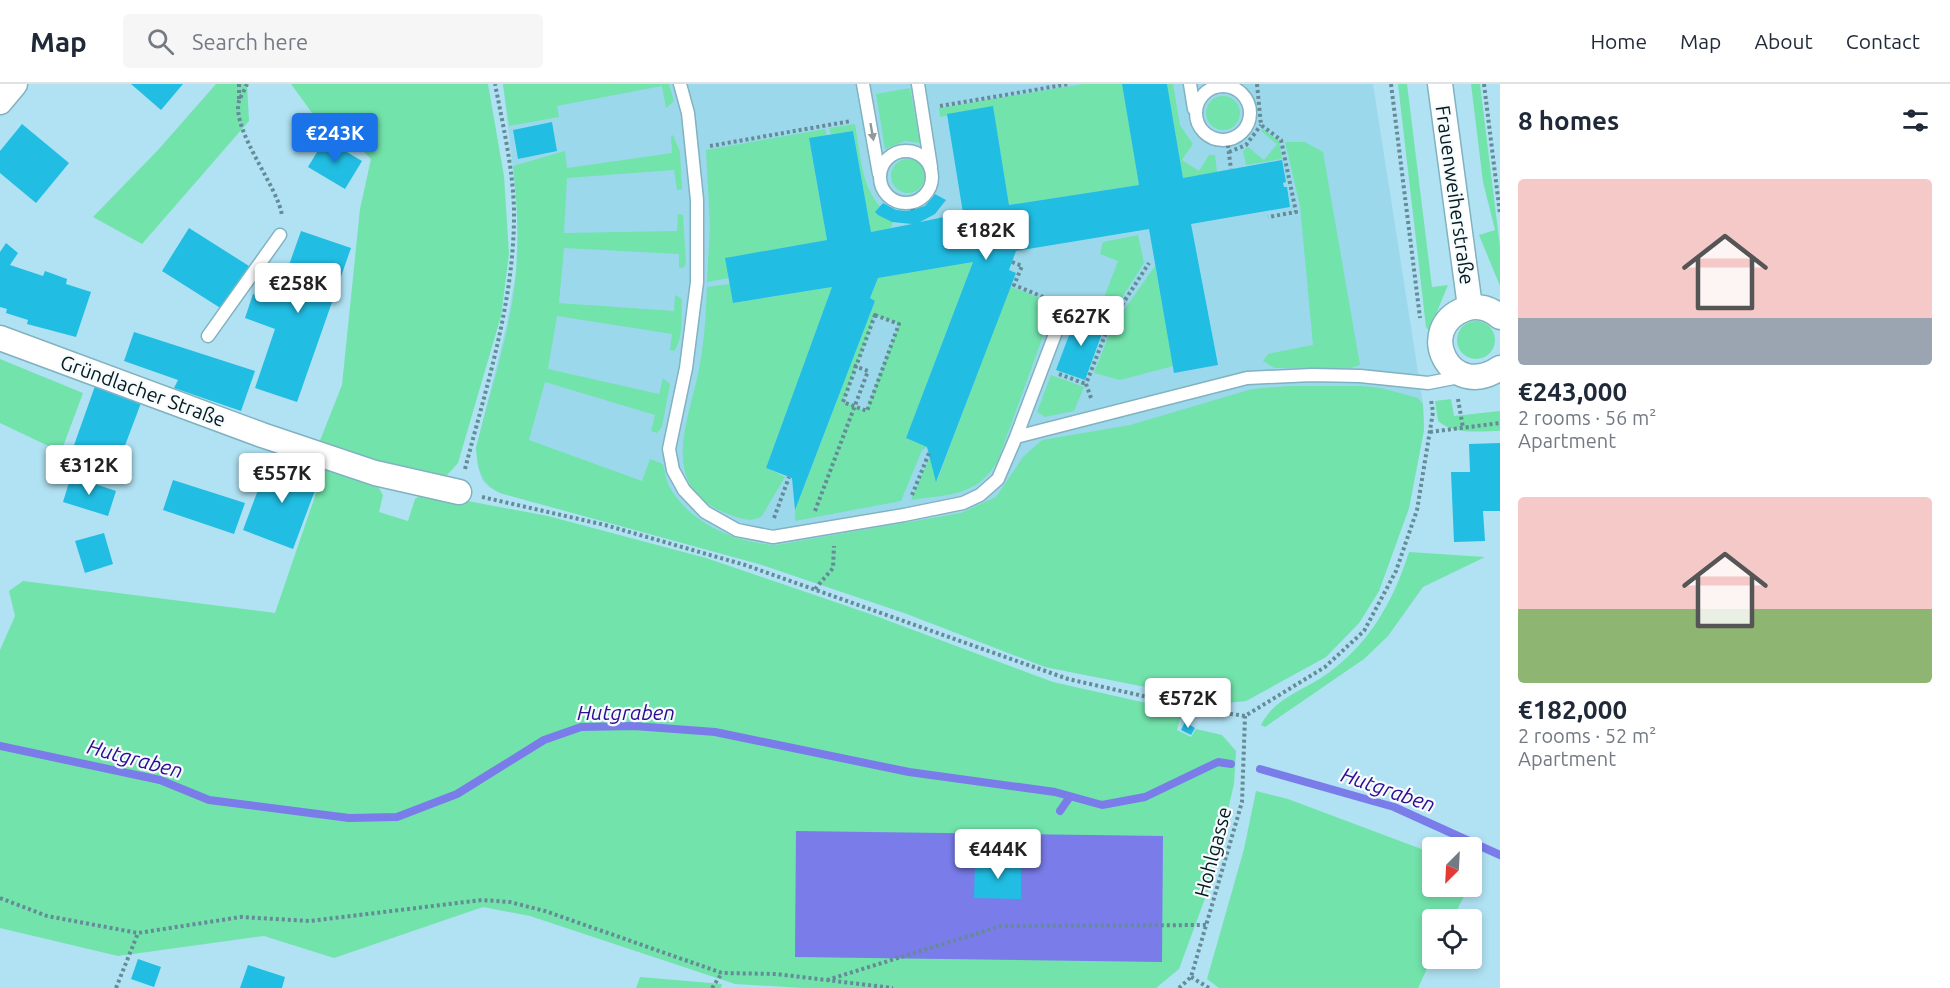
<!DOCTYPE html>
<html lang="en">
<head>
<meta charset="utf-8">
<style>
	:root { --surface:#fff; --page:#f6f6f7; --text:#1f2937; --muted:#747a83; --line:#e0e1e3; --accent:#1a73e8 }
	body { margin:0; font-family:Ubuntu,sans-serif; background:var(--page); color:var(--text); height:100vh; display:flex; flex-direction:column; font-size:22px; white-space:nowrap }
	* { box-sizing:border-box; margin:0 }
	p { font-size:20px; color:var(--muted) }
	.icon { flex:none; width:33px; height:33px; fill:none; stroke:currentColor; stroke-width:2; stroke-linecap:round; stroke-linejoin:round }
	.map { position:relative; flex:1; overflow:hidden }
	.details { display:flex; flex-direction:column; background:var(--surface); width:450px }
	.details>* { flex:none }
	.needle { width:39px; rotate:204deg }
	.fabs { position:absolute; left:1422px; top:753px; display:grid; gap:12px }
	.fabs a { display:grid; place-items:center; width:60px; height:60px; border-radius:6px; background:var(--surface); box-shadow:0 3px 9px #0003; font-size:30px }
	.price { position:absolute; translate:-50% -51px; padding:0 14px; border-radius:6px; background:#fff; color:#222; font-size:20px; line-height:39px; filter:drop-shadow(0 2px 3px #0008) }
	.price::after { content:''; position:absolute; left:50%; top:36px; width:18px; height:14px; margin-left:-9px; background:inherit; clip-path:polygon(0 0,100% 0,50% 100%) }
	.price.selected { background:var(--accent); color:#fff }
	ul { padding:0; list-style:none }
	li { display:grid; align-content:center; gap:12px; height:318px; padding:0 18px }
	li span { display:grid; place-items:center; height:186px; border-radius:6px; color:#555 }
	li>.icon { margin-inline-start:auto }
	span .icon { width:108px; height:108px; fill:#fffc; stroke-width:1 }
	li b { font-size:26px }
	h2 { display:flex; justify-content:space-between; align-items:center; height:72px; padding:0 18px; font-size:26px }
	header { display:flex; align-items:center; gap:36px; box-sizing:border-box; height:84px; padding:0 30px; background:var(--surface); border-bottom:2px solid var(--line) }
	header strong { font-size:28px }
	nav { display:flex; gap:33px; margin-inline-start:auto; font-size:21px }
	.search { width:420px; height:54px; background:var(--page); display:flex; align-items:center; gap:15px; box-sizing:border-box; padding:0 21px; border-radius:6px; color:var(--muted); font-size:22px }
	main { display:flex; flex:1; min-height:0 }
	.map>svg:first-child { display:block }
	.built { fill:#9cd8eb }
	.green { fill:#72e3ab; fill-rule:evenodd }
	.water { fill:#7a7cea }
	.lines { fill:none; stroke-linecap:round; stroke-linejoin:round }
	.stream { stroke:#7a7cea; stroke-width:8 }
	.building { fill:#21bde3 }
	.service-casing { stroke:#81b2c1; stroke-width:15 }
	.minor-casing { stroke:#81b2c1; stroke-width:27 }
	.path { stroke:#668b98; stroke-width:4; stroke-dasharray:3 3; stroke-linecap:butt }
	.service { stroke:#fff; stroke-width:12 }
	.minor { stroke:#fff; stroke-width:24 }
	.oneway { fill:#8f989b }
	.labels { text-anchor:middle; stroke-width:4.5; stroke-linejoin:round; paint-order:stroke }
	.street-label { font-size:20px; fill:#061a20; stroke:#f6fbfd }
	.water-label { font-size:21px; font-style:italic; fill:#2f0c94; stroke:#f6fbfd }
</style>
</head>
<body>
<header>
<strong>Map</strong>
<div class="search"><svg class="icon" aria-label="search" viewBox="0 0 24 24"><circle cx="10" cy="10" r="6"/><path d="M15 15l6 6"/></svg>Search here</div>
<nav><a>Home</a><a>Map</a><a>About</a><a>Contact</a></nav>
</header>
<main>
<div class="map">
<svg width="1500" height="904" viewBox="0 0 1500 904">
	<rect width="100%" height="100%" fill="#b0e2f3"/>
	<path class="built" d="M503,0h870l50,320 1,26 -15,78 -30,83 -20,32 -33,34 -80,44 -20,2 -181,-36 -138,-53 -148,-50 -259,-71 -11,-6 -7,-7 -4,-13 -2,-19 30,-121 10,-54 2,-60z"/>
	<path class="green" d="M216,0h31l2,37 -107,123 -49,-27 65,-67z
		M291,0h197l16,92 5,78 -8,62 -43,147 -11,12 -14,4 -116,-31 25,-63 18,-176 11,-50 -7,-7 -41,-24z
		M503,0h166l5,17 -8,7 -4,-22 -105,20 2,11 -50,9z
		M1083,0h39l17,101 -130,20 -16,-98 -53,10 -1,-9z
		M1167,0h6l7,41 13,19 -11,16 17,11 10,-16h6l2,17 -34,6z
		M1398,0h9l25,203 16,-2 -19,46 -3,-4z
		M1471,0h9l20,163v39l-21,-51 16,-5 -12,-48z
		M910,4l10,55 -15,-2 -20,8 -9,-55z
		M1206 29a17 17 0 1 1 34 0a17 17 0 1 1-34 0Z
		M855,40c7,37 5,71 39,95l-3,9 -20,4 -18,-101 -22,4 -2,-7z
		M825,45l2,7 -18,3 18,101 -101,18 3,20 -22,4 3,-57 -4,-75z
		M1263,45l16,12 3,18 -36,6 -3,-14 5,-4 16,13 13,-16 -16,-13z
		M673,51l7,17 2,37 -5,1 -3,-20 -107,8 -3,55 113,-2 1,-17 5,1 3,49 -3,4h-4v-14l-115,-6 -5,55 115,8 1,-16 7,4c-1,15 2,40 -8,52l-4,-1 2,-16 -115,-18 -9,53 111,25 4,-16 7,6 -8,43 -5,6 -6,-2 4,-16 -110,-33 -16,58 113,41 8,-22 13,5c2,7 3,16 6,22 20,37 67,57 107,59l185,-32 35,-16 27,-40 19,-17 88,-15 122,-36 36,-3h74l19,2 37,10 5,6 1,26 -15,78 -30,83 -20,32 -33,34 -80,44 -20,2 -181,-36 -138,-53 -148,-50 -259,-71c-20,-10 -22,-24 -24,-45 14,-57 35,-117 40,-176 3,-36 1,-71 -3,-106l52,-15 2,17 105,-15 -1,-17z
		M1285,58h20l18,10 37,213 -9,3h-77l-11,-7 5,-7 45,-9 -13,-139z
		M891 92a17 17 0 1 1 34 0a17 17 0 1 1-34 0Z
		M1138,151l6,28 -36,57 -11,-4 21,-55 -18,-7 3,-12z
		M973,178l-67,176 21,9 -5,3 -21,51 -106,20v-11l80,-209 -5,-3 8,-20zM875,231l24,9 -33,87 -23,-10z
		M1155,182l18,100 -53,14 -26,-7 18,-46z
		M730,200l4,19 98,-16 -66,181 19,9 -23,39c-12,8 -26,1 -39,-4 -64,-27 -35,-90 -25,-138 6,-28 8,-58 9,-87z
		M1010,203c17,6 38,9 40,30l-52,143c-20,37 -50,34 -87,40l19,-43 7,24z
		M1457 256a19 19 0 1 1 38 0a19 19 0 1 1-38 0Z
		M0,275l83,34 -22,59 -61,-29z
		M1051,291l33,12 -10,24 -29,6 -8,-5z
		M1451,315l3,17 46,-5v20c-20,0 -46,4 -62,-10l-3,-20z
		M325,383l51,16 7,12 -4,17 29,9 7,-22 10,-6 123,23 158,42 167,57 180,67 129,29 -5,19 14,7 5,-8 26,6 14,16 -2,33 -24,101 -31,84 -23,19h-353l-68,-4 -205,-68 -47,-9 -149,51 -70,-22 -146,20 -118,-28v-278l15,-34 -6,-25 14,-10 252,32z
		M1409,468l76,5 -62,30 -35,49 -24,23 -99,68 -4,-2c12,-25 38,-33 60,-47 46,-30 72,-75 88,-126z
		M1256,707l32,8 144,54v33l37,1 -17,32 -20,1v38l-14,30h-199l-12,-9 37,-130z
		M640,893l82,7 -1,4h-85z"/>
	<path class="water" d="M796,747l367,5 -1,126 -367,-5z"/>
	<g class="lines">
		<path class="stream" d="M0,662l160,34 49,20 140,18 48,-1 60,-23 87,-54 37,-13 53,-1 81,6 194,40 146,20 47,13 43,-8 73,-35 13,2
			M1260,685l134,38 106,48
			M1060,727l9,-13"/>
	</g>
	<path class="building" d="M131,0h52l-22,26z
		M1122,0h45l16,94 99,-18 4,22 -3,1 1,4h3l3,20 -99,17 27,141 -44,8 -25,-144 -133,22 -7,19 7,3 -80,209 -9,-35 -21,-9 67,-176 -95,16 -8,20 5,3 -80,209 -3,-32 -26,-10 66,-181 -99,16 -8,-45 102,-18 -18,-102 44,-7 18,101 41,-8 -20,-2 -14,-7 -3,-3 8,-9 13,7 11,1 18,-5 10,-12 11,6 -11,14 -15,8 43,-9 -16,-99 46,-8 16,99 130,-20z
		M552,38l5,29 -39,8 -5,-29z
		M22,40l47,39 -33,40 -36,-30v-22z
		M325,55l37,22 -17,28 -37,-22z
		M189,144l60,38 -27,43 -60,-38z
		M301,147l50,17 -54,154 -42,-14 20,-59 -30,-11 8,-24 23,8z
		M6,159l12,10 -8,12 33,11 2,-5 22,8 -1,5 25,8 -15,45 -49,-13 1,-4 -22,-7 1,-4 -7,-2v-55z
		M1077,230l28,11 -20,55 -29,-10z
		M134,248l121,39 -14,40 -67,-23 4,-8 -54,-19z
		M95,302l46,17 -23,61 -45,-16z
		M1500,359v68h-17l2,30 -31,1 -3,-70h19l-1,-28z
		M270,374l50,19 -27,72 -50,-19z
		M71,392l45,15 -8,25 -45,-14z
		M173,396l72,23 -11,31 -71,-24z
		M104,449l9,31 -28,9 -10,-32z
		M1185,638l10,6 -4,7 -10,-5z
		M975,777l46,1v37l-47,-1z
		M138,875l23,8 -7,20 -23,-8z
		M248,881l37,12 -3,11h-42z"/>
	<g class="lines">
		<g class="service-casing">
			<path id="service" d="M680,0l8,29 9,87v82l-11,86 -17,81 4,21 11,20 21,22 32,18 36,7 131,-22 59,-12 17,-8 18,-16 18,-42 49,-129
				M863,0l16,90
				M918,0l13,83
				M1190,0l4,25
				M1196 29a27 27 0 1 1 54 0a27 27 0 1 1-54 0Z
				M880 93a26 26 0 1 1 52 0a26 26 0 1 1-52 0Z
				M208,252l72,-101
				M1016,353l231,-59 65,-3 48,1 68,7 26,-5 4,-5"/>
		</g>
		<g class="minor-casing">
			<path id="minor" d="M1440,0l30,223
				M0,18l15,-18
				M1500,233c-9,-8 -22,-13 -35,-8 -51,19 -15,93 35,59
				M0,254l262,97 113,38 84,19"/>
		</g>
		<path class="path" d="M239,0v17
			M247,0c-2,5 -6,12 -8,17 -8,29 40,87 43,115
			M1257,0l4,41 20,15 15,72 -28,5
			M1391,0l29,234
			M1484,0l16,130
			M940,22l129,-22
			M1227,55l4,30
			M710,62l141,-25
			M1229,68l17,-7 15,-20
			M911,119l2,7
			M1012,178l10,4 -8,19 34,14
			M875,231l24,9 -32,87 -24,-9z
			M1059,290l27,10
			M1091,314l-5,-14 23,-59 40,-62
			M1458,315l5,29
			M1430,348l70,-9
			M465,385c22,-85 50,-170 49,-259 -1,-41 -11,-85 -19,-126
			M912,411l17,-42
			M482,413l123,28 140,40 323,114 137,31 40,6 80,-49 39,-36 32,-60 21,-61 16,-98 -2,-12
			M815,427l53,-140 -16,-6
			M774,434l15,-41
			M815,505l18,-21 1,-22
			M0,814l47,18 91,17 103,-16 69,4 172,-21 28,2 35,9 177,62 54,1 117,14
			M1191,893l18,11
			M827,896l174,-54 207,-1
			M116,904l22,-55
			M712,904l10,-15
			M1179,904l12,-11 51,-175 3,-86"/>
		<use href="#service" class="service"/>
		<use href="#minor" class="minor"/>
	</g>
	<defs><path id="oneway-solid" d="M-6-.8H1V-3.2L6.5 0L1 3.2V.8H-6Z" transform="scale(1.5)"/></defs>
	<use class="oneway" href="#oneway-solid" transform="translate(872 48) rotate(80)"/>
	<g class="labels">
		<g class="street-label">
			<text transform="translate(1455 111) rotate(82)" y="7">Frauenweiherstraße</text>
			<text transform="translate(143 307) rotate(20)" y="7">Gründlacher Straße</text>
			<text transform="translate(1213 768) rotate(-75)" y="7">Hohlgasse</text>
		</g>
		<g class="water-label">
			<text x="626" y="636">Hutgraben</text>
			<text transform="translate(135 675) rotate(15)" y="7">Hutgraben</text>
			<text transform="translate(1388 706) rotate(19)" y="7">Hutgraben</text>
		</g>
	</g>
</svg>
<div class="fabs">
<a><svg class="needle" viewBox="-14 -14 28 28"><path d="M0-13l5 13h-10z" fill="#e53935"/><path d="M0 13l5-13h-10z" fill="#747a83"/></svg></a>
<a><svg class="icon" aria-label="locate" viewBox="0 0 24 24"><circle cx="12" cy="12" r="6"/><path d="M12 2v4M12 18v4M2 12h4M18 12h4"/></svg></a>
</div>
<b class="price selected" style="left:335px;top:80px">€243K</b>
<b class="price" style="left:986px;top:177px">€182K</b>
<b class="price" style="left:298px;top:230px">€258K</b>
<b class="price" style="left:1081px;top:263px">€627K</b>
<b class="price" style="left:89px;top:412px">€312K</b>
<b class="price" style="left:282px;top:420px">€557K</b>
<b class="price" style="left:1188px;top:645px">€572K</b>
<b class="price" style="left:998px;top:796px">€444K</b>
</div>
<section class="details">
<h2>8 homes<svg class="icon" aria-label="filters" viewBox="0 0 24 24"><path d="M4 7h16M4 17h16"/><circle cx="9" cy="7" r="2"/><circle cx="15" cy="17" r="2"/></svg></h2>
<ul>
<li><span style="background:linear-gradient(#f6c9c9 75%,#9aa5b1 0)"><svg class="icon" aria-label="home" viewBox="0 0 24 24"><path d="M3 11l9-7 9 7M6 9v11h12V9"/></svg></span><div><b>€243,000</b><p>2 rooms · 56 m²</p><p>Apartment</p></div></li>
<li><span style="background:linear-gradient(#f6c9c9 60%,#8fb573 0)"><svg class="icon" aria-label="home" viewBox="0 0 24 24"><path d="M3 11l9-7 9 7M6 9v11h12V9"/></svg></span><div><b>€182,000</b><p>2 rooms · 52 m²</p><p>Apartment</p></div></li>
</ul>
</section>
</main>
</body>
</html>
